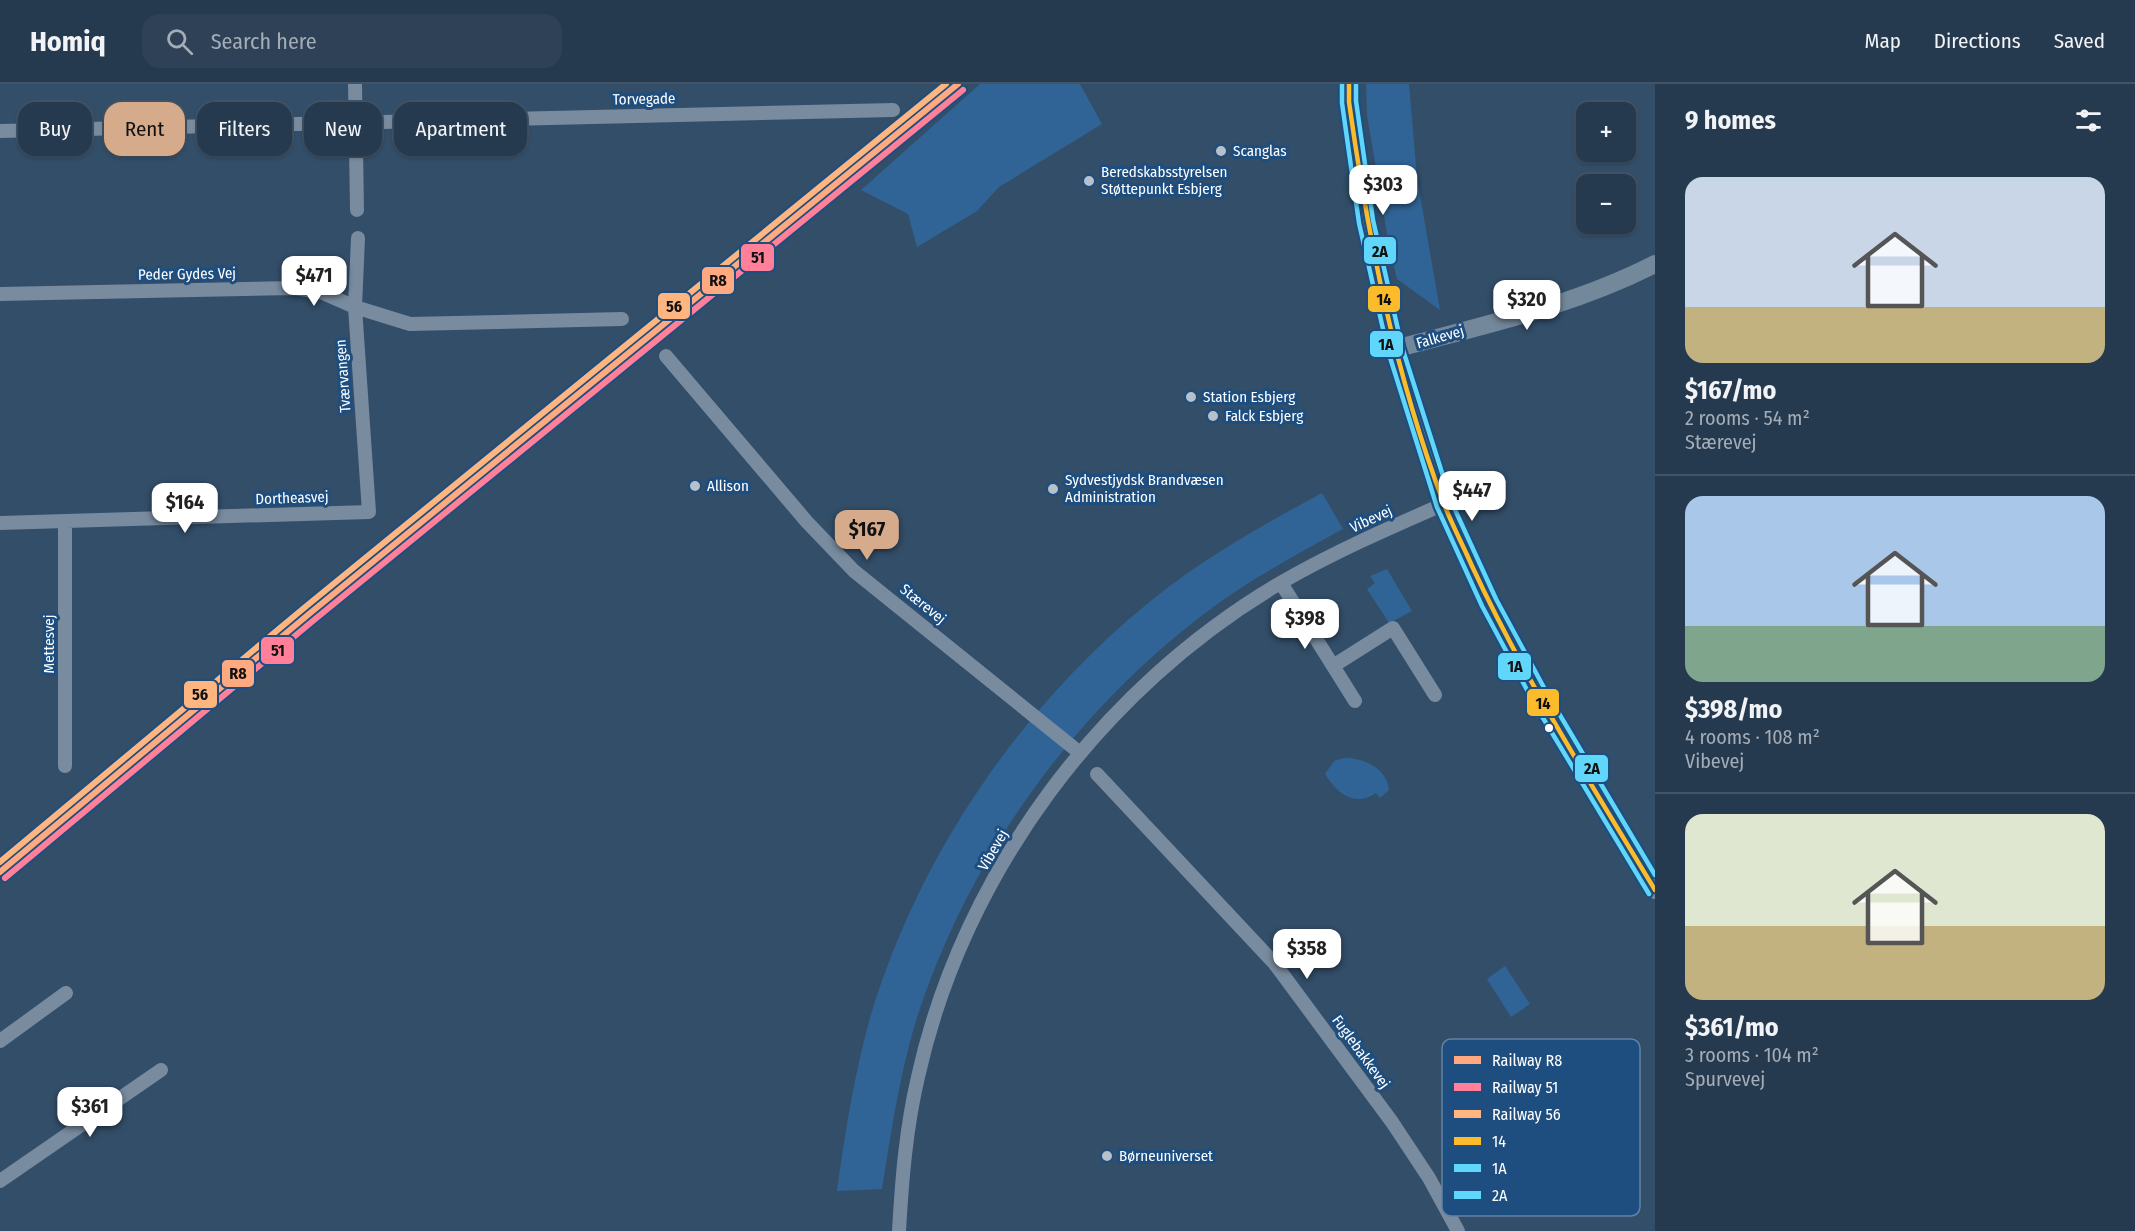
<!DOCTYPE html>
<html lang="en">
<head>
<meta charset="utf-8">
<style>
	:root { --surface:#263a4f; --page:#2e4156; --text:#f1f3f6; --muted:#a4adb7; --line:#425466; --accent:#d6ab8b }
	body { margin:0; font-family:"Fira Sans Condensed",sans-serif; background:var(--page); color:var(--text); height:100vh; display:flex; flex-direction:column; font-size:22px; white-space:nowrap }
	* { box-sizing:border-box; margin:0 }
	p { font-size:20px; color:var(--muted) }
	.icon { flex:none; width:33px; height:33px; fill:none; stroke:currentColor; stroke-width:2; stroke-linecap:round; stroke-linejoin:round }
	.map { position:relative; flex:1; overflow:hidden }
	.drawer { display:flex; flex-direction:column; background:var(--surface); width:480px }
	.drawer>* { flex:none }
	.banner { position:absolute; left:18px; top:18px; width:570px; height:54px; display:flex; gap:12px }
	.buttons { position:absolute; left:1576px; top:18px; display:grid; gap:12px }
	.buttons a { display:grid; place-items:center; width:60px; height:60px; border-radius:12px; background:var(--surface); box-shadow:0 2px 4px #0004,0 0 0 2px var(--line); font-size:30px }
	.price { position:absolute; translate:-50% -51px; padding:0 14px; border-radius:12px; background:#fff; color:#222; font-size:20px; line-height:39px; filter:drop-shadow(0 2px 3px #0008) }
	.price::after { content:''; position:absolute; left:50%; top:36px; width:18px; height:14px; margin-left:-9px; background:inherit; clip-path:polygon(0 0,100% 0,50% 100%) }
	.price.current { background:var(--accent); color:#111 }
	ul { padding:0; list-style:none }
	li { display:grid; align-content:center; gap:12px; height:318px; padding:0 30px }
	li+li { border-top:2px solid var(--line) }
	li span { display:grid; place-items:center; height:186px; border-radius:18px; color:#555 }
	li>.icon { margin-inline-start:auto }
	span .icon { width:108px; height:108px; fill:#fffc; stroke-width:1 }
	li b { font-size:26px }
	h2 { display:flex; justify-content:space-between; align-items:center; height:72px; padding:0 30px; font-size:26px }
	.pill { padding:0 21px; border-radius:18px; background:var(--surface); box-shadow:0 2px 4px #0004,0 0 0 2px var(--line); font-size:21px; line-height:54px }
	.pill.current { background:var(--accent); color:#111 }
	header { display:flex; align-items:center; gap:36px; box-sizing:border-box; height:84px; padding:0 30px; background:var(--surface); border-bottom:2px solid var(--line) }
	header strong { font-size:28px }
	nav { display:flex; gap:33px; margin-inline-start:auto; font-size:21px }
	.search { width:420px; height:54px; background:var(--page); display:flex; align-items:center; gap:15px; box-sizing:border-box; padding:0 21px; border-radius:18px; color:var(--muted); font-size:22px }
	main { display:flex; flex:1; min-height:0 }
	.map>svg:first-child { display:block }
	.green { fill:#306496 }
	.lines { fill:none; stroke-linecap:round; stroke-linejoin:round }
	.street { stroke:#788b9f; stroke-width:14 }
	.secondary { stroke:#74889b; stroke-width:18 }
	.bus-1-casing { stroke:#1d4e7f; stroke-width:9 }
	.bus-2-casing { stroke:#1d4e7f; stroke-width:9 }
	.bus-3-casing { stroke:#1d4e7f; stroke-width:9 }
	.bus-1 { stroke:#fcbb2b; stroke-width:4.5 }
	.bus-2 { stroke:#60d6fb; stroke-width:4.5 }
	.bus-3 { stroke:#60d6fb; stroke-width:4.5 }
	.rail-1-casing { stroke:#1d4e7f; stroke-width:10 }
	.rail-2-casing { stroke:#1d4e7f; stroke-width:10 }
	.rail-3-casing { stroke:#1d4e7f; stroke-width:10 }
	.rail-1 { stroke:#ffa980; stroke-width:6 }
	.rail-2 { stroke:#ff8098; stroke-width:6 }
	.rail-3 { stroke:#ffb580; stroke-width:6 }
	.poi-dot { fill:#b8c1ca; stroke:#1d4e7f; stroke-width:2 }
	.bus-dot { fill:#fff; stroke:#1d4e7f; stroke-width:2 }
	.labels { text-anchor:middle; stroke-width:6; stroke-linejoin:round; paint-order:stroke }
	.street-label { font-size:15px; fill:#fff; stroke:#1d4e7f }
	.poi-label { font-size:15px; fill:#fff; stroke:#1d4e7f; text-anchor:start }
	.key { fill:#1d4e7f; stroke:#6183a5; stroke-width:1.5 }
	.key-label { font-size:16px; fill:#fff }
	.line-badge { stroke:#1d4e7f; stroke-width:2 }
	.pale-badge-label { font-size:16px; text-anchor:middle; font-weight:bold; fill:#111 }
</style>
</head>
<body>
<header>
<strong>Homiq</strong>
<div class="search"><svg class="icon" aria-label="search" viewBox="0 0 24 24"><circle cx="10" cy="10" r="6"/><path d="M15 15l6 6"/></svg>Search here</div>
<nav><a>Map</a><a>Directions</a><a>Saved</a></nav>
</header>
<main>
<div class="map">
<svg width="1655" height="1147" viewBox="0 0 1655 1147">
	<rect width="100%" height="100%" fill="#334e69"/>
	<path class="green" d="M980,0h100l22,40 -103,63 -22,24 -60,36 -9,-33 -47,-24z
		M1366,0h43l8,94 23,132 -43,-31 -8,-33 -22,-131z
		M1322,409l21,36c-50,27 -99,54 -143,88 -133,102 -235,248 -285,407 -16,54 -24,109 -33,165l-45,2c8,-58 17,-116 33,-173 50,-169 161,-327 301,-433 48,-35 99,-64 151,-92z
		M1387,485l25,42 -23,12 -22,-34 8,-6 -5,-7z
		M1344,674c20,0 43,10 45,32l-9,8 -4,-5c-22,15 -39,0 -51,-19l9,-13z
		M1505,882l25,38 -19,13 -24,-38z"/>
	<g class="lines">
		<path class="street" d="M355,0l2,126
			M0,47l893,-21
			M0,210l294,-6 27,4 34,15 55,17 212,-5
			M666,272l141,166 47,49 226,182
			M0,439l369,-11 -14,-205 3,-69
			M1281,499l74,118
			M1333,582l60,-38 42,67
			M65,682v-244
			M1097,690l178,190 117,158 37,56 29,53
			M0,957l66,-48
			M0,1097l161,-111
			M899,1147c3,-52 7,-103 19,-154 45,-204 184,-390 364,-495 52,-30 107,-54 162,-78"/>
		<path class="secondary" d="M1349,0v18l17,119 29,128 49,155 45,98 52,97 114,191
			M1395,265c88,-24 178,-43 260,-85"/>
		<g class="bus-1-casing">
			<path id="bus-1" d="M1349,0v18c19,136 46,272 95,402 8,21 19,41 28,62 52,112 119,218 183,324"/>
		</g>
		<g class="bus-2-casing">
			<path id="bus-2" d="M1342,0v19l17,120 29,128 49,156 45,99 52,97 115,191"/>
		</g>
		<g class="bus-3-casing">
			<path id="bus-3" d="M1356,0v17l17,119 29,127 49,154 45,98 52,96 107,180"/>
		</g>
		<use href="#bus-1" class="bus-1"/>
		<use href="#bus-2" class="bus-2"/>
		<use href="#bus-3" class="bus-3"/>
		<g class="rail-1-casing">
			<path id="rail-1" d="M0,788l309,-258 649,-530"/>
		</g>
		<g class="rail-2-casing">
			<path id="rail-2" d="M5,794l309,-258 649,-530"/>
		</g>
		<g class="rail-3-casing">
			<path id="rail-3" d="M0,778l304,-254 642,-524"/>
		</g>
		<use href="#rail-1" class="rail-1"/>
		<use href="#rail-2" class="rail-2"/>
		<use href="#rail-3" class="rail-3"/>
	</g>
	<g class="poi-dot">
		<circle cx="1221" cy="67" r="6"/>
		<circle cx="1089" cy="97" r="6"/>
		<circle cx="1191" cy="313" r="6"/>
		<circle cx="1213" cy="332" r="6"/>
		<circle cx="695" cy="402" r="6"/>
		<circle cx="1053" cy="405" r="6"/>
		<circle cx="1107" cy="1072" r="6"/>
	</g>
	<circle class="bus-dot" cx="1549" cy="644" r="5"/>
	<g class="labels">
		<g class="street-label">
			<text transform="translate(644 15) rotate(-1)" y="5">Torvegade</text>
			<text transform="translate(187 190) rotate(-1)" y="5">Peder Gydes Vej</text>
			<text transform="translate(1440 253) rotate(-16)" y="5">Falkevej</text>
			<text transform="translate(343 292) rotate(-94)" y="5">Tværvangen</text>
			<text transform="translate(292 414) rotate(-2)" y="5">Dortheasvej</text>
			<text transform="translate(1371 435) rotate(-25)" y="5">Vibevej</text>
			<text transform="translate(923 520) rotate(39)" y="5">Stærevej</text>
			<text transform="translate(49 560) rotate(-90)" y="5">Mettesvej</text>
			<text transform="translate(993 766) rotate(-60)" y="5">Vibevej</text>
			<text transform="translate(1361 968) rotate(54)" y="5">Fuglebakkevej</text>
		</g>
		<g class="poi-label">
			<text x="1233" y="72">Scanglas</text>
			<text x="1101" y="93">Beredskabsstyrelsen<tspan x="1101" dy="17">Støttepunkt Esbjerg</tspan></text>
			<text x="1203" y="318">Station Esbjerg</text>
			<text x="1225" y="337">Falck Esbjerg</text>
			<text x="1065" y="401">Sydvestjydsk Brandvæsen<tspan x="1065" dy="17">Administration</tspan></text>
			<text x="707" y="407">Allison</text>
			<text x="1119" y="1077">Børneuniverset</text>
		</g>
	</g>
	<rect x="1442" y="955" width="198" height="177" rx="9" class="key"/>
	<rect x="1454" y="972" width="27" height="8" fill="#ffa980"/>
	<rect x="1454" y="999" width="27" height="8" fill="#ff8098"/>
	<rect x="1454" y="1026" width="27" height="8" fill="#ffb580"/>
	<rect x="1454" y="1053" width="27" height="8" fill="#fcbb2b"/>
	<rect x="1454" y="1080" width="27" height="8" fill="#60d6fb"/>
	<rect x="1454" y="1107" width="27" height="8" fill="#60d6fb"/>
	<g class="key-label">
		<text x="1492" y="982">Railway R8</text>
		<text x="1492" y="1009">Railway 51</text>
		<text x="1492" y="1036">Railway 56</text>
		<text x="1492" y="1063">14</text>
		<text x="1492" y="1090">1A</text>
		<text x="1492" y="1117">2A</text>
	</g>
	<g class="line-badge">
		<rect x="1363" y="152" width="34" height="29" rx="6" fill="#60d6fb"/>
		<rect x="740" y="159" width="35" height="29" rx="6" fill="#ff8098"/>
		<rect x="701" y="182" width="34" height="29" rx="6" fill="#ffa980"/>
		<rect x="1367" y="201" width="34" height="28" rx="6" fill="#fcbb2b"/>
		<rect x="657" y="208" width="34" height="28" rx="6" fill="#ffb580"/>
		<rect x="1369" y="246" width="35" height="28" rx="6" fill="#60d6fb"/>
		<rect x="260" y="552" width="35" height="29" rx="6" fill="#ff8098"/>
		<rect x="1497" y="568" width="35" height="29" rx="6" fill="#60d6fb"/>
		<rect x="221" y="575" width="34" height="29" rx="6" fill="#ffa980"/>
		<rect x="183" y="596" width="35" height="29" rx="6" fill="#ffb580"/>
		<rect x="1526" y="604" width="34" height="29" rx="6" fill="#fcbb2b"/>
		<rect x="1574" y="670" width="35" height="29" rx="6" fill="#60d6fb"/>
	</g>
	<g class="pale-badge-label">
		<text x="1380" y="173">2A</text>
		<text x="758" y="179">51</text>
		<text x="718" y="202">R8</text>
		<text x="1384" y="221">14</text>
		<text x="674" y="228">56</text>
		<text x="1386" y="266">1A</text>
		<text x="278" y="572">51</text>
		<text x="1515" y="588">1A</text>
		<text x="238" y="595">R8</text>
		<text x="200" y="616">56</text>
		<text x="1543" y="625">14</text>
		<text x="1592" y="690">2A</text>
	</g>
</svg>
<div class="buttons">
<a>+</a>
<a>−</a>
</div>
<b class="price" style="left:1383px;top:132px">$303</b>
<b class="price" style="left:314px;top:223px">$471</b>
<b class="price" style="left:1527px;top:247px">$320</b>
<b class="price" style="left:1472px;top:438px">$447</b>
<b class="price" style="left:185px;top:450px">$164</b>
<b class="price current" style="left:867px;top:477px">$167</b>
<b class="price" style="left:1305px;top:566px">$398</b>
<b class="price" style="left:1307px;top:896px">$358</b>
<b class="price" style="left:90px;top:1054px">$361</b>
<div class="banner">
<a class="pill">Buy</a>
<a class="pill current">Rent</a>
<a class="pill">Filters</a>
<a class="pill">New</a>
<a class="pill">Apartment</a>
</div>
</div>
<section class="drawer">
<h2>9 homes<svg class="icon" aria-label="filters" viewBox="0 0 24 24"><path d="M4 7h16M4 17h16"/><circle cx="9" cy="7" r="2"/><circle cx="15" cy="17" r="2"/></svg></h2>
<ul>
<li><span style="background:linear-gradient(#c9d6e8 70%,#c2b280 0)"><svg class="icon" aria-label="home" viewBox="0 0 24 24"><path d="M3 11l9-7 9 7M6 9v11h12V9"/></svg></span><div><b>$167/mo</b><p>2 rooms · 54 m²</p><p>Stærevej</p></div></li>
<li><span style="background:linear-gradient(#a9c7e8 70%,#7fa58c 0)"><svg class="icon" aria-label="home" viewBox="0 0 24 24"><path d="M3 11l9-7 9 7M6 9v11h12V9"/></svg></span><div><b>$398/mo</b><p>4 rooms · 108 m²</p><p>Vibevej</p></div></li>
<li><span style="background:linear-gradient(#dfe7d0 60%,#c2b280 0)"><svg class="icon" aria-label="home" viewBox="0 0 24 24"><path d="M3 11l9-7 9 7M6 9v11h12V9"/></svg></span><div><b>$361/mo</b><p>3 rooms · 104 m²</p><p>Spurvevej</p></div></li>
</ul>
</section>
</main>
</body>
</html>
